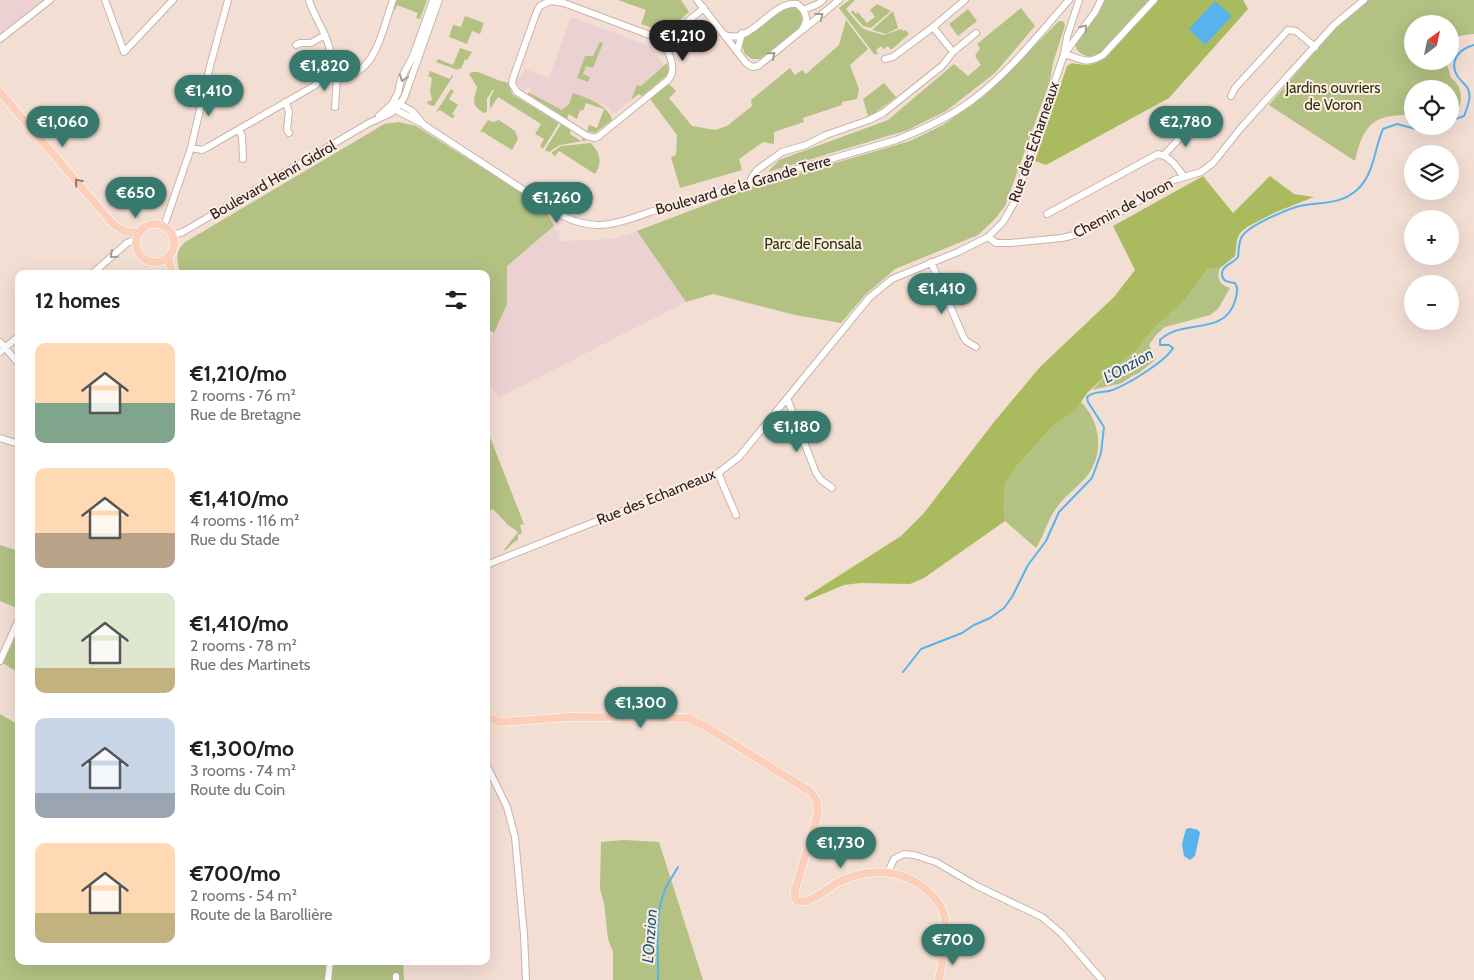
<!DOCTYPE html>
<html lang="en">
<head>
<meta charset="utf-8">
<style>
	:root { --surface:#fff; --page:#f6f6f6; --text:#202124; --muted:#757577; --accent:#377a6d }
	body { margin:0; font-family:Cabin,sans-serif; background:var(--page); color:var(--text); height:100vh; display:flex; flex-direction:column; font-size:19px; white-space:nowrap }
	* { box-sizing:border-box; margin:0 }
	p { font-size:16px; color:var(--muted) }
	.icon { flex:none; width:28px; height:28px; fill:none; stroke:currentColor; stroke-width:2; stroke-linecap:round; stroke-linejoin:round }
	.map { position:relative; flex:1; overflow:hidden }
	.panel { position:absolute; left:15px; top:270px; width:475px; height:695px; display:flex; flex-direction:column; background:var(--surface); border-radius:10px; box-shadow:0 5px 20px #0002 }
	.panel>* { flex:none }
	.needle { width:32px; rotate:33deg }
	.fabs { position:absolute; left:1404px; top:15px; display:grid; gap:10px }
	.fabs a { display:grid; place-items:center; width:55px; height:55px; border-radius:50%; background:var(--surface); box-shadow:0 5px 20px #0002; font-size:25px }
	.price { position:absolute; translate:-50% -42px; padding:0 11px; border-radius:18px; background:var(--accent); color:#fff; font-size:16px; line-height:32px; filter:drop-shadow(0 1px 2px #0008) }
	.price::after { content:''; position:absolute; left:50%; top:30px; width:15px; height:11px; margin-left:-8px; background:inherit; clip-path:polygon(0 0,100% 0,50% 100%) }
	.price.on { background:#222; color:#fff }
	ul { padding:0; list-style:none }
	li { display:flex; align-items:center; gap:15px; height:125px; padding:0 20px }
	li span { display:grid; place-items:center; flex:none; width:140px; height:100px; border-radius:10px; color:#555 }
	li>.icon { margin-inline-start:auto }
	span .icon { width:60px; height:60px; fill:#fffc; stroke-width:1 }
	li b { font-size:21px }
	h2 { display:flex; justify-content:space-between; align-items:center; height:60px; padding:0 20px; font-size:21px }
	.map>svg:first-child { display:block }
	.education { fill:#ecd1d2 }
	.green { fill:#b3c183 }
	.forest { fill:#a9bb5e }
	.water { fill:#58b3ed }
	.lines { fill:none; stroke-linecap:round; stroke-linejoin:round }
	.stream { stroke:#58b3ed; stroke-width:2 }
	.minor-casing { stroke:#c8b4a9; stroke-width:8 }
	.major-casing { stroke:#fff; stroke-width:9 }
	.minor { stroke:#fff; stroke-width:6 }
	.major { stroke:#fbcfb9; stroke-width:8 }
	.oneway { stroke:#9f9c9a }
	.oneway2 { stroke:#92786c }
	.labels { text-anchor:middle; stroke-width:4; stroke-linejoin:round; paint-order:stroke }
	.park-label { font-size:15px; fill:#2c330b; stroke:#fdece3 }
	.street-label { font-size:15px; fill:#2a221e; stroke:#fdece3 }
	.water-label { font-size:16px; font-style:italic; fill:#175a81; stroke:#fdece3 }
</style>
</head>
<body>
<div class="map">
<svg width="1474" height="980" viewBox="0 0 1474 980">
	<rect width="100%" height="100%" fill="#f3ded3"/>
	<path class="education" d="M0,0h46l-46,36z
		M571,17l79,29 15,19 -24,21 -4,-1 -6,15 -18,14 -7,-8 -32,-13 -5,11 -7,6 -31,-16 -1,-6 -3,-1 -2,4 -8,-6 1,-9 4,1 3,-8 24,9z
		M554,226l4,5h2v4l-2,3 3,3 51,-2 25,-8 49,71 -188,96 -12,-22v-28l21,-44v-38z"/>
	<path class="green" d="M395,0h32l-7,19 -4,-1 2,-5 -21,-8 -2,5 -2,-1z
		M618,0h63l8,12 -23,20h-2l-23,-8 5,-14z
		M849,0h6l-9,9 15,18 5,3 18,5 17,-6 3,2 2,-1 3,4 -18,16 -3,-4 -4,3 -3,-3 -5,4 2,4h-4l-35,-46z
		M1102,0h47l-50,54c-9,4 -17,3 -23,-6l-1,-6z
		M1368,0h106v34c-9,1 -18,1 -24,7v-17h-38v37h34l5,17c10,7 11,17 9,28l-10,8v-25h-38v26c-38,-1 -49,9 -57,46l-86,-56 69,-80z
		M877,4l14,7 -20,17 -8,-2 -12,-14 2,-2 3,4 2,-2 9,11 8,-6 -5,-7z
		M793,6c10,4 11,13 6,22l-39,31h-8l-7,-5 -3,-8 1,-7 37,-31z
		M1021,8l14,18 -40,47 -49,38 -38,19 -140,42 11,-12 109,-40 66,-56 14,12 13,-11 -6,-9 5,-8 -3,-4z
		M968,9l9,12 -19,15 -9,-12z
		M893,11l5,17 -12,6 -14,-4z
		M465,16l19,7 -4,11 -8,-3 -5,13 -18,-7 4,-12 8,2z
		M846,20l22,29 -18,16 9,24 -2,10 -15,3v3l-39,13 1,4 -30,10v12l-11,-2 -24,17 3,11 -62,18 -9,-31 5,-2 1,-20 -27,-36 19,-15 7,7 -7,7 23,28 23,4 12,-4 25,-20 -1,-6 39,-32 5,7 7,-5 4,4 33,-29z
		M1059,21h4l2,4 -12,38 -3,18 -45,125 -11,14 -16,15 -83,34 -30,26 -24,28 -46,-8 -82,-21 -27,8 -49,-71 113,-43 160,-47 33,-16 41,-29z
		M600,42l3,1 -10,25 -7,-2 -3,8 7,3 -2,5 -11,-4 8,-22h8z
		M460,48l12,4 -5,8 -2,-1 -4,10 -2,-1 -1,2 -22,-8 2,-3 15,6z
		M667,63l2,7 -3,6 -24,20 -3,-2 -8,6 6,-15 4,1z
		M430,71l20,8 2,-5 1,2 -19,30 -5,-1 -2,-3 5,-2 -2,-9 2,-13 -4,-2z
		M472,72h6l25,10v-1l5,2 5,12 46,28 -16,26 -3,-3 4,-7 -9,-5 6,-10 -43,-27 -8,12v-11l4,-8 -1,-1 -6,10v13l-3,1c-14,-9 -10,-11 -7,-26l-8,-13z
		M884,83l12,14 -21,16 -7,3 -5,-17z
		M451,89l3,2 -5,8 9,6 -6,9 3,2 -3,2 -12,-8 -4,2z
		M528,92l34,18 7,-6 4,-11c12,4 37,13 39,27l-17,13 -8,-2 2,-6 8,3 7,-19 -18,-6 -3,8 -3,-1 -3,9 -8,-5 -2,5 -39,-25z
		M488,120l5,2 6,-2 16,11 3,8 -6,11 -29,-18h-3z
		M399,122l17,4 127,80 11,20 -47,40v38l-13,29 -3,-2 -5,8v-65h-306c-3,-14 -6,-24 7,-33l189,-112 8,-5z
		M561,124l10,6 -1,4 11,7 2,-3 5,2 -28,5 -11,7 -4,-2z
		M591,143c9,10 12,19 4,31l-36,-23 -4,5 -4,-3 10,-7z
		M1220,268c-4,11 0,17 10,20l-12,21 -8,6 -45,12 -9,8 -7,10 7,14 -17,14 -7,3 -10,7 -30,7 19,-19 28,-23 12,-17 33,-30 24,-32z
		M1081,402c19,19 24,51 6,74 -10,12 -24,21 -32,34 -8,11 -11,26 -19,38l-31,-27 -1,-19 1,-18 12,-18 35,-39z
		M486,427l38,97 -4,1 2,8 -4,2v5c-6,2 -8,8 -15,11l15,-19 -10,-7 -15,-16 -7,4z
		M0,545l19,6v58l-19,-8z
		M19,616v57l-18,-11z
		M0,714l19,11v236h384l1,19h-404z
		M624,840l35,2 44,138h-90v-28l-5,-13 -4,-36 -4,-14 1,-47z"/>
	<path class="forest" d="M1158,0h85l5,9 -79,89 -123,67 -11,-4 32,-95 5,-3c14,3 22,3 34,-6z
		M1203,176l30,37 37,-37 24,18 20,3 -38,15 -29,15 -7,6 -3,7 -2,16 -15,12 -12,1 -24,32 -33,30 -12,17 -28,23 -23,21 -10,14 -26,21 -35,39 -12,18 -1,18 1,19 -81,57 -14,6 -50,-1 -16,2 -38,16 -2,-3 97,-62 23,-23 70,-91 46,-55 74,-70 21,-27 -22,-44z"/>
	<path class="water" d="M1215,1l17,15 -27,29 -16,-16z
		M1190,828l8,2 2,3 -5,23 -5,4 -6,-4 -2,-12 4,-15z"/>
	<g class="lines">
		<path class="stream" d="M1450,121l14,-5c3,-8 8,-19 4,-27 -2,-4 -7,-8 -10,-12 -10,-16 1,-28 16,-32
			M903,672l18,-23 41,-16 12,-8 16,-7 14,-10 8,-11 16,-32 18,-24 13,-29 33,-34 3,-8 6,-17 3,-26 -16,-25 -1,-5c7,-6 14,-4 22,-6 15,-4 56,-29 64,-43l-4,-3h-9v-5c22,-22 64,-3 75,-39 2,-6 4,-13 0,-18 -6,-1 -12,-1 -13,-8 -1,-10 11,-11 16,-18 1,-7 0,-16 5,-22 9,-11 48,-28 62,-30 20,-3 37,-1 53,-16 17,-17 16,-40 25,-60l14,-5 19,5 15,-3
			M658,980c1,-28 -4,-58 5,-85 3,-10 10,-19 15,-28"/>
		<g class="minor-casing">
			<path id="minor" d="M105,0l19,52 49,-52
				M309,0c8,26 29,45 19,74
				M697,0l49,63 6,4 6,-1 43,-35c3,-4 6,-8 5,-14 -1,-5 -5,-10 -9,-13 -25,-4 -45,41 -72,31
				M550,1l14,2 91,34c12,8 24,31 13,43l-69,56 -4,2 -8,-2 -70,-44 -5,-8 1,-6 24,-67 3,-5z
				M803,10l15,-6 5,-4
				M933,27l20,25
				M804,29l35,-29
				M0,39l50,-39
				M662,42l42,-34
				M296,45l4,-2h11l14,-8
				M737,52l5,-19
				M1065,53l30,-41 6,-12
				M1064,54c17,4 21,12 39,1l51,-55
				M885,59l8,-2 40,-30 32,-27
				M1231,96l4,-8 53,-58 8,1 19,16
				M394,101l18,10 12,14 141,92c32,15 54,6 85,-5l246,-72c26,-10 52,-22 75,-39 38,-28 67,-66 98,-101
				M285,102l4,9 -2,19 2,3
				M335,107l2,-30
				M392,108l29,15
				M379,116l13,-12 6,-11 3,-14 12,-23 20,-56
				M239,129l3,7 1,23
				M191,148l11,2 6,-3 106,-61 14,-12c8,4 14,3 22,1 28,-9 34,-51 43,-75
				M1164,155l27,-29
				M751,183v-4l6,-9 25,-18 24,-7 20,-10 43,-15 14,-7 59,-47 11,-14 23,-19
				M1047,214l111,-60c12,2 20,14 26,23
				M164,226l27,-78 19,-82 18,-66
				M172,235l11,-3 186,-109 22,-10 6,-6 7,-9 35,-98
				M988,237l8,6h14l52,-5 12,-3 31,-14 69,-41 27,-8 12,-9 27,-34 94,-104 30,-25
				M931,262l32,74 3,5 10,6
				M92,274l35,-31 9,-4
				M0,342l19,22
				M0,352l19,-16
				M787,398l29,75 5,7 11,8
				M0,438l19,6
				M718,473l18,42
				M486,565l232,-92 21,-16 130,-159 23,-19 66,-27 30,-15 15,-15 11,-19 4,-11 46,-138 3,-17 12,-37
				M0,661l19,-42
				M486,764l21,43 8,30 9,98 2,45
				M888,872l6,-13 10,-5 10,1 22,7 41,24 65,31 20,17 40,46
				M396,976v4
				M328,980l2,-19"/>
		</g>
		<g class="major-casing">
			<path id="major" d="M0,92l113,132 11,7 14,2
				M136 243a19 19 0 1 1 38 0a19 19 0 1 1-38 0Z
				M167,257l2,3 3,14
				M486,718l16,4 69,-5 116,1 18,8 106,66 6,9 1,13 -23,76v8l2,3c15,4 31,-15 44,-20 31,-14 64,-12 89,12 8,7 13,15 15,26 3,20 -3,41 -6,61"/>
		</g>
		<use href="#minor" class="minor"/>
		<use href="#major" class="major"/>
	</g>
	<defs><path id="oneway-chevron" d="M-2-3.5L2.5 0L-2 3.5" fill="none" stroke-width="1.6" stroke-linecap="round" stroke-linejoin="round" transform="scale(1.25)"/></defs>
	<g class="oneway">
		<use href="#oneway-chevron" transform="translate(820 16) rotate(-38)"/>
		<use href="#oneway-chevron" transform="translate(1084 28) rotate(-53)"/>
		<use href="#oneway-chevron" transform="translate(772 55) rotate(-39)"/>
		<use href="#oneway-chevron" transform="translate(403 78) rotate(110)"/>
		<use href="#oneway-chevron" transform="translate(113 255) rotate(139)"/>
	</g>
	<use class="oneway2" href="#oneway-chevron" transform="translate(78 182) rotate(-130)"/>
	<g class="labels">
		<g class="park-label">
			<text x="1333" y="93">Jardins ouvriers<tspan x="1333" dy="17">de Voron</tspan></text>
			<text x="813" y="249">Parc de Fonsala</text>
		</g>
		<g class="street-label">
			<text transform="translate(1034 142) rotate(-71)" y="5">Rue des Echarneaux</text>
			<text transform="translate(273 180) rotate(-30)" y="5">Boulevard Henri Gidrol</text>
			<text transform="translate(743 185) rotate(-16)" y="5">Boulevard de la Grande Terre</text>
			<text transform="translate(1123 208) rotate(-28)" y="5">Chemin de Voron</text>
			<text transform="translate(656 497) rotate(-22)" y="5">Rue des Echarneaux</text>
		</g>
		<g class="water-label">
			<text transform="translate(1128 365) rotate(-29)" y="6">L'Onzion</text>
			<text transform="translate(649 936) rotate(-86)" y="6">L'Onzion</text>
		</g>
	</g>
</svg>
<div class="fabs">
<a><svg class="needle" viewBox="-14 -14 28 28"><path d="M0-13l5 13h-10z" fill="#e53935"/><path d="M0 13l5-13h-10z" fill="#757577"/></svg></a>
<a><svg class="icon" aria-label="locate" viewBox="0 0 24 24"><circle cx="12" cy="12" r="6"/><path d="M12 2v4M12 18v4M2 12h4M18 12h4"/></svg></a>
<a><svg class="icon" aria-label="layers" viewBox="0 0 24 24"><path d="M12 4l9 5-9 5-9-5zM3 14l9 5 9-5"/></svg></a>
<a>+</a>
<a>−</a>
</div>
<b class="price on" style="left:683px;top:62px">€1,210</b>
<b class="price" style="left:325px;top:92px">€1,820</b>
<b class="price" style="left:209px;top:117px">€1,410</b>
<b class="price" style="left:63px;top:148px">€1,060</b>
<b class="price" style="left:1186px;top:148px">€2,780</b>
<b class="price" style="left:136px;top:219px">€650</b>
<b class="price" style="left:557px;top:224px">€1,260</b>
<b class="price" style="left:942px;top:315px">€1,410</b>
<b class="price" style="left:797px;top:453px">€1,180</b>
<b class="price" style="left:641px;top:729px">€1,300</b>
<b class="price" style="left:841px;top:869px">€1,730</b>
<b class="price" style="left:953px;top:966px">€700</b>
<section class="panel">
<h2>12 homes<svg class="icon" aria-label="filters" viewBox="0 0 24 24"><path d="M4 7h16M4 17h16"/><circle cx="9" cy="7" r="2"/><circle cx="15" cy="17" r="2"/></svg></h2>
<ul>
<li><span style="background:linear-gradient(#ffd9b3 60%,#7fa58c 0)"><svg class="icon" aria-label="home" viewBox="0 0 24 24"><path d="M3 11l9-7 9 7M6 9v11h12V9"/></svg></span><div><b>€1,210/mo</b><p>2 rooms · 76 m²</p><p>Rue de Bretagne</p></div></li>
<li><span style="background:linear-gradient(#ffd9b3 65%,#b9a48a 0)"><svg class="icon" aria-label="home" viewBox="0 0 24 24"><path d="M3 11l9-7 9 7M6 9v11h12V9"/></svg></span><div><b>€1,410/mo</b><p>4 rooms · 116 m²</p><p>Rue du Stade</p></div></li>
<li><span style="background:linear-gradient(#dfe7d0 75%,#c2b280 0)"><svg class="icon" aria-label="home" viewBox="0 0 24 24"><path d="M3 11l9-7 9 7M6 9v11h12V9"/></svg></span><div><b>€1,410/mo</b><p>2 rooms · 78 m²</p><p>Rue des Martinets</p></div></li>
<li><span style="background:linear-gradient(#c9d6e8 75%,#9aa5b1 0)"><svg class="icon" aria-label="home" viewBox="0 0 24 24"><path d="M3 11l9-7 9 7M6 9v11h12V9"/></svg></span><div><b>€1,300/mo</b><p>3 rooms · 74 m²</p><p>Route du Coin</p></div></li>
<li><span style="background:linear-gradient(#ffd9b3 70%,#c2b280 0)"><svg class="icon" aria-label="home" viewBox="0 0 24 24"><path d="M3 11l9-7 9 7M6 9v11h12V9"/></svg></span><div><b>€700/mo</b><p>2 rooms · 54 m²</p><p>Route de la Barollière</p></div></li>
</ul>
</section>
</div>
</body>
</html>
